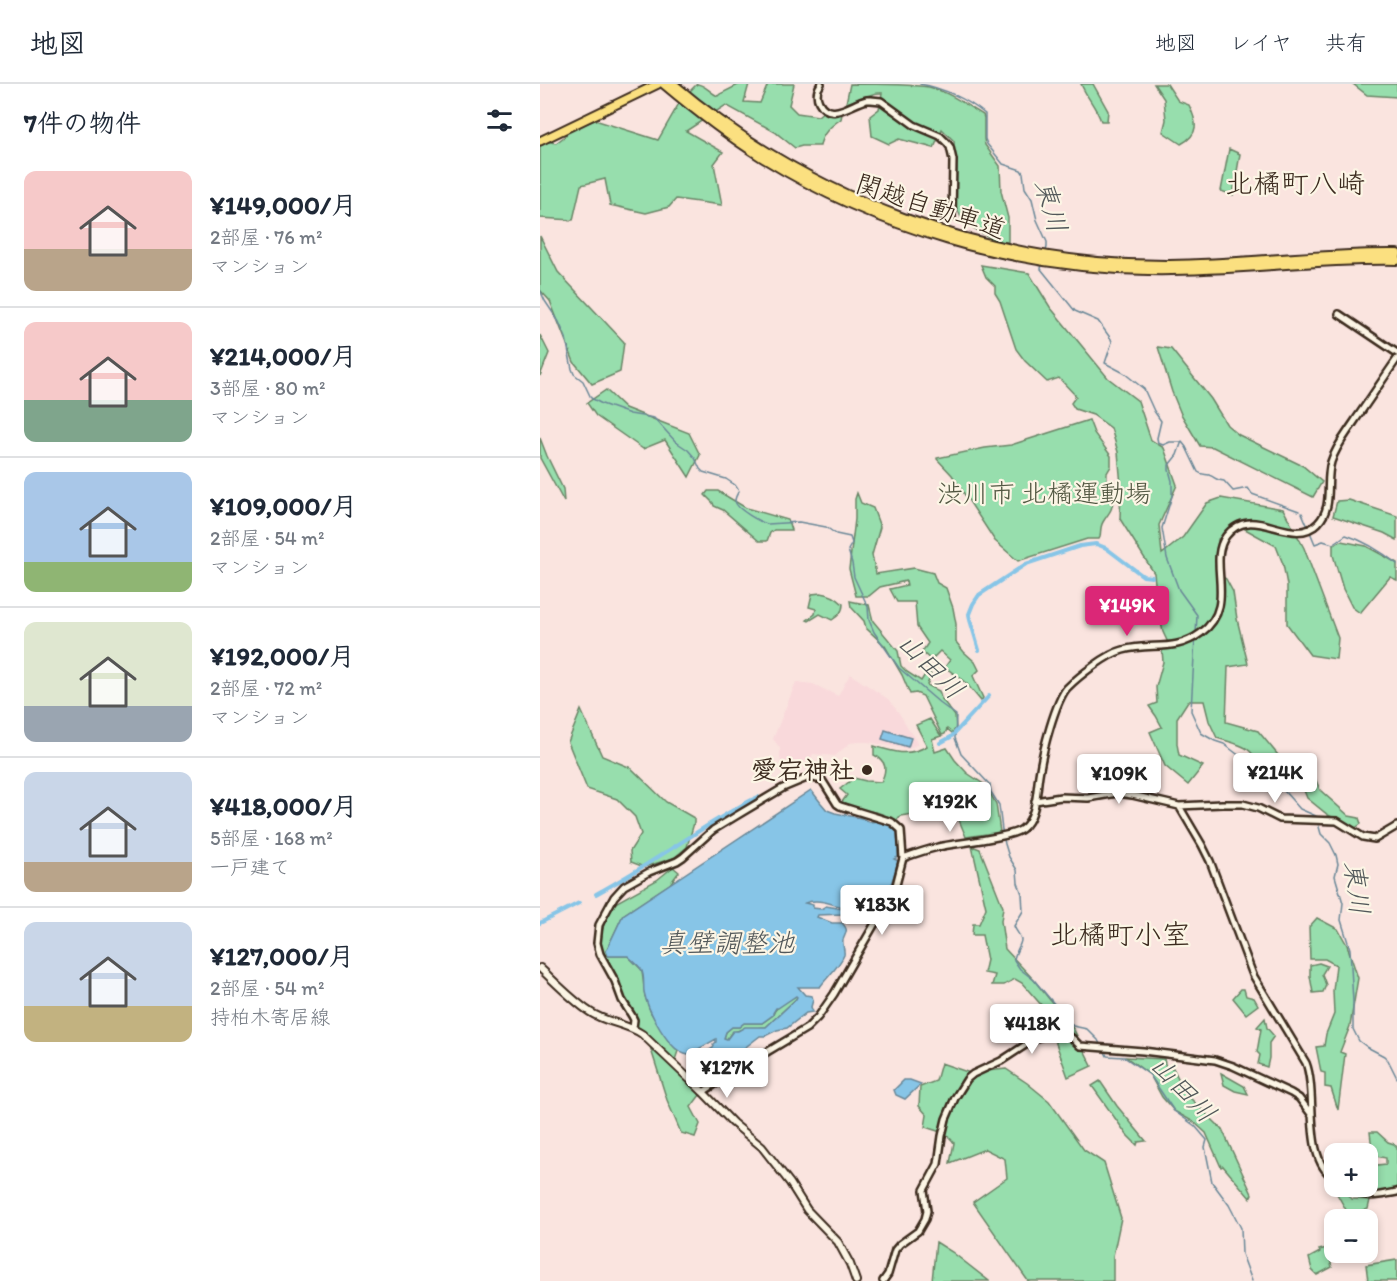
<!DOCTYPE html>
<html lang="ja">
<head>
<meta charset="utf-8">
<style>
	:root { --surface:#fff; --page:#f6f6f7; --text:#1f2937; --muted:#747a83; --line:#e0e1e3; --accent:#db2777 }
	body { margin:0; font-family:Itim,"Klee One",sans-serif; background:var(--page); color:var(--text); height:100vh; display:flex; flex-direction:column; font-size:22px; white-space:nowrap }
	* { box-sizing:border-box; margin:0 }
	p { font-size:20px; color:var(--muted) }
	.icon { flex:none; width:33px; height:33px; fill:none; stroke:currentColor; stroke-width:2; stroke-linecap:round; stroke-linejoin:round }
	.map { position:relative; flex:1; overflow:hidden }
	.side { display:flex; flex-direction:column; background:var(--surface); width:540px }
	.side>* { flex:none }
	.controls { position:absolute; left:784px; top:1059px; display:grid; gap:12px }
	.controls a { display:grid; place-items:center; width:54px; height:54px; border-radius:12px; background:var(--surface); box-shadow:0 3px 9px #0003; font-size:30px }
	.price { position:absolute; translate:-50% -51px; padding:0 14px; border-radius:6px; background:#fff; color:#222; font-size:20px; line-height:39px; filter:drop-shadow(0 2px 3px #0008) }
	.price::after { content:''; position:absolute; left:50%; top:36px; width:18px; height:14px; margin-left:-9px; background:inherit; clip-path:polygon(0 0,100% 0,50% 100%) }
	.price.active { background:var(--accent); color:#fff }
	ul { padding:0; list-style:none }
	li { display:flex; align-items:center; gap:18px; height:150px; padding:0 24px }
	li+li { border-top:2px solid var(--line) }
	li span { display:grid; place-items:center; flex:none; width:168px; height:120px; border-radius:12px; color:#555 }
	li>.icon { margin-inline-start:auto }
	span .icon { width:72px; height:72px; fill:#fffc; stroke-width:1 }
	li b { font-size:26px }
	h2 { display:flex; justify-content:space-between; align-items:center; height:72px; padding:0 24px; font-size:26px }
	header { display:flex; align-items:center; gap:36px; box-sizing:border-box; height:84px; padding:0 30px; background:var(--surface); border-bottom:2px solid var(--line) }
	header strong { font-size:28px }
	nav { display:flex; gap:33px; margin-inline-start:auto; font-size:21px }
	main { display:flex; flex:1; min-height:0 }
	.map>svg:first-child { display:block }
	.built { fill:#f9d9db }
	.green { fill:#97dead; stroke:#698466; stroke-width:1.5 }
	.water { fill:#87c5e7; stroke:#698797; stroke-width:1.5; fill-rule:evenodd }
	.lines { fill:none; stroke-linecap:round; stroke-linejoin:round }
	.stream { stroke:#698797; stroke-width:1.5 }
	.canal { stroke:#87c5e7; stroke-width:4 }
	.tertiary-casing { stroke:#3b2a1e; stroke-width:10 }
	.secondary-casing { stroke:#3b2a1e; stroke-width:10 }
	.primary-casing { stroke:#3b2a1e; stroke-width:11 }
	.motorway-casing { stroke:#3b2a1e; stroke-width:12 }
	.tertiary { stroke:#fcf5e5; stroke-width:5 }
	.secondary { stroke:#fcf5e5; stroke-width:6 }
	.primary { stroke:#fbe080; stroke-width:7 }
	.motorway { stroke:#fbe080; stroke-width:8 }
	.poi-dot { fill:#3b2a1e; stroke:#fcf5e5; stroke-width:2 }
	.labels { text-anchor:middle; stroke-width:4.5; stroke-linejoin:round; paint-order:stroke }
	.street-label { font-size:26px; fill:#3b2a1e; stroke:#fcf5e5 }
	.park-label { font-size:26px; fill:#525742; stroke:#fcf5e5 }
	.poi-label { font-size:26px; font-weight:bold; fill:#3b2a1e; stroke:#fcf5e5; text-anchor:end }
	.water-label { font-size:27px; font-style:italic; fill:#52585a; stroke:#fcf5e5 }
	.quarter-label { font-size:28px; fill:#3b2a1e; stroke:#fcf5e5 }
</style>
</head>
<body>
<header>
<strong>地図</strong>
<nav><a>地図</a><a>レイヤ</a><a>共有</a></nav>
</header>
<main>
<section class="side">
<h2>7件の物件<svg class="icon" aria-label="filters" viewBox="0 0 24 24"><path d="M4 7h16M4 17h16"/><circle cx="9" cy="7" r="2"/><circle cx="15" cy="17" r="2"/></svg></h2>
<ul>
<li><span style="background:linear-gradient(#f6c9c9 65%,#b9a48a 0)"><svg class="icon" aria-label="home" viewBox="0 0 24 24"><path d="M3 11l9-7 9 7M6 9v11h12V9"/></svg></span><div><b>¥149,000/月</b><p>2部屋 · 76 m²</p><p>マンション</p></div></li>
<li><span style="background:linear-gradient(#f6c9c9 65%,#7fa58c 0)"><svg class="icon" aria-label="home" viewBox="0 0 24 24"><path d="M3 11l9-7 9 7M6 9v11h12V9"/></svg></span><div><b>¥214,000/月</b><p>3部屋 · 80 m²</p><p>マンション</p></div></li>
<li><span style="background:linear-gradient(#a9c7e8 75%,#8fb573 0)"><svg class="icon" aria-label="home" viewBox="0 0 24 24"><path d="M3 11l9-7 9 7M6 9v11h12V9"/></svg></span><div><b>¥109,000/月</b><p>2部屋 · 54 m²</p><p>マンション</p></div></li>
<li><span style="background:linear-gradient(#dfe7d0 70%,#9aa5b1 0)"><svg class="icon" aria-label="home" viewBox="0 0 24 24"><path d="M3 11l9-7 9 7M6 9v11h12V9"/></svg></span><div><b>¥192,000/月</b><p>2部屋 · 72 m²</p><p>マンション</p></div></li>
<li><span style="background:linear-gradient(#c9d6e8 75%,#b9a48a 0)"><svg class="icon" aria-label="home" viewBox="0 0 24 24"><path d="M3 11l9-7 9 7M6 9v11h12V9"/></svg></span><div><b>¥418,000/月</b><p>5部屋 · 168 m²</p><p>一戸建て</p></div></li>
<li><span style="background:linear-gradient(#c9d6e8 70%,#c2b280 0)"><svg class="icon" aria-label="home" viewBox="0 0 24 24"><path d="M3 11l9-7 9 7M6 9v11h12V9"/></svg></span><div><b>¥127,000/月</b><p>2部屋 · 54 m²</p><p>持柏木寄居線</p></div></li>
</ul>
</section>
<div class="map">
<svg width="857" height="1197" viewBox="0 0 857 1197">
	<rect width="100%" height="100%" fill="#fae4df"/>
	<filter id="ink" filterUnits="userSpaceOnUse"><feTurbulence type="fractalNoise" baseFrequency=".0167" numOctaves="2"/><feDisplacementMap in="SourceGraphic" scale="12" xChannelSelector="R" yChannelSelector="G"/><feConvolveMatrix kernelMatrix="1 2 1 2 8 2 1 2 1" color-interpolation-filters="sRGB"/></filter>
	<g filter="url(#ink)">
		<path class="built" d="M310,590l38,25 11,14 19,31 -10,5 -40,-7h-10l-8,1 -15,13 -22,-2 -3,6 -21,5 -7,-1 -2,-6v-10l-7,-9 23,-57 17,2 25,12z"/>
		<path class="green" d="M157,0c9,1 13,9 21,12l2,-2 20,-10h9l-5,18 16,1 8,-19h26l-5,21 8,8 21,3 6,-5 8,3h10l-1,5c-10,7 -19,14 -21,27h-18l-7,2 -20,-16 -49,-27 -40,26 37,21 -9,12 8,41 -46,-6 -7,8 -23,6 -36,-8 -5,-26 -24,6 -8,35 -33,-2v-75l4,-2 12,2 8,-6 7,-8 24,-9 63,20 23,-40z
			M310,0c25,0 56,0 79,3 20,5 37,18 54,28l1,3v21l1,6 15,21 1,25 7,27v24l-12,-1 -33,-19 -7,-16 -2,-65 -12,-12 -8,19 -35,-9 -10,5 -17,-8 -2,-20 9,-7 3,-16c-12,-1 -24,7 -36,10z
			M541,0h12l15,27 -1,10h-6c-5,-14 -14,-23 -20,-37z
			M614,0h13l11,17 11,4c8,17 11,29 -8,39l-18,-12 3,-12 -2,-21z
			M813,0h44v13l-30,-2z
			M689,65l11,5 -7,41 -12,-4z
			M0,152l18,36 66,70 -4,30 -28,12 -18,-22 -24,-61 -10,-11z
			M441,181l48,8 21,34 58,71 30,23 13,39 13,8 13,37 -18,40 3,29 21,-17 24,-34 14,-5 62,11 21,39 34,90 -2,21 -26,-4 -23,-31v-39l-4,-21 -7,-18 -40,-22 -18,15 -2,33 10,7 7,13 4,27 11,45 -20,3 -2,55 32,9 25,30 20,4 12,13 5,12 29,26 10,2 2,6 -6,4 -27,-13 -21,-17 -9,-23 -18,-1 -20,-8c-10,-22 -22,-21 -43,-28l-8,-17 -5,-20h-16l-11,17v26l2,11 24,11 -15,19 -23,-19 -15,-34 12,-5 -6,-11 -7,-10 8,-3 -1,-16 7,-25 -1,-13 17,-2 -1,-4 -9,2 -6,-13 -6,-28 -3,-31 -34,-54 1,-34 -3,-33 -7,-24 -18,-13 -18,-6 -4,-6 5,-7 -17,-18 -12,4 -22,-21 -9,-12 -16,-48 -5,-8v-7l-9,-9z
			M0,251l9,18 -9,23z
			M618,263l13,2 40,50 16,26 12,10 64,31 19,16 -9,15 -100,-50 -13,-1 -19,-32 -9,-22z
			M66,306l19,18 64,25 11,22 -11,22 -24,-37 -22,9 -47,-33 -9,-13z
			M549,336l5,13 17,23v10l-4,7 -1,23 1,2 6,2c-1,12 -4,12 -10,22 -3,5 -2,10 -3,15l-1,2h-12l-69,22 -23,-20 -43,-66 -15,-16v-1l48,-10 26,-3z
			M0,354l7,18 16,33 1,13 -24,-44z
			M168,407h10l28,17 42,12 3,10h-17l-4,3 -3,8h-8l-36,-31 -9,-4 -1,-3 -8,-8z
			M317,409l4,10 12,5 7,19 -8,28 4,19 38,-6 19,5 4,10 9,5 7,20 3,16v18l8,10 11,10 4,8 -6,6 10,22 -2,3 -15,-18 -21,-16 5,-7 -10,-9 -9,9 -9,-8 6,-9 -11,-16 -2,-25h-18l-7,-13 17,-4 -1,-4 -26,6 -11,9h-13l-7,-27 6,-50v-20z
			M809,416l48,16v24l-13,-7 -51,-17 4,-15z
			M801,457l25,5 31,17v17l-7,-3 -30,36 -8,-6 -9,-18 -10,-34v-10z
			M281,509c9,1 15,4 22,11 0,8 -5,12 -11,16l-12,-6 -11,7 -2,-1 8,-6 1,-5 -7,-2 3,-13z
			M310,517l19,4 4,16 25,30 3,15 6,6 14,9 7,-11 3,5 -4,10 12,6 2,7 14,18 1,12 -4,5 -5,-4 -2,5 -3,1 -19,-39 -7,-3 -6,1 -8,-19 -17,-29 -19,-18 -2,-7 -13,-14z
			M41,626l21,46 29,12 35,34 28,16v5l-7,24 -13,11 -30,9 -13,-5 -1,-11 11,-17 -6,-17 -18,-18 -30,-10 -19,-47z
			M390,635l11,17 -9,3 3,13 12,-4 8,12 12,13 18,12 4,4 1,4 6,11 4,28 -34,5 -7,-17 -13,-20 -31,2 -2,12 -13,2 -3,4 -18,-7 -24,-5 -13,-6 5,-7 -7,-6 14,-11 12,3 15,1c6,-12 6,-21 -7,-27v-9c19,6 34,11 53,0l-11,-21z
			M432,762l8,3 23,58 -2,14 4,28 29,31 40,50 18,36 -24,11 -25,-70 -21,-24 -7,-4 -11,6h-12l3,-10 -11,-2 3,-13 -5,-25h-10l1,-11h6l7,-16z
			M133,783l6,5 -9,12 -47,31 -17,36 2,5h20l14,14 3,26 6,17 17,27 10,11 -5,15 27,29 -9,12 9,17 -5,13 -14,-4 -14,-33 -19,-60 -13,-13 1,-7 -1,-4 -11,-17 -6,-19 -15,-28 -3,-14 8,-27 9,-9 40,-22z
			M777,834l21,11 9,16 11,33 -8,48 -10,26 5,2 -7,56 -7,-22 -6,-1v-14l-4,-1 -5,-25 8,-1 2,-12 8,-20 -1,-23 3,-26 -11,-6h-15l-1,-32z
			M779,879l8,3 -5,8 4,11 -3,7 -10,1 -3,-17v-11z
			M701,905h3l2,7 8,2 4,7 -12,9 -13,-16z
			M256,912l1,1 -1,2 -30,28 -23,2 -12,4 -4,6 -3,-1 2,-6 6,-5h7l5,-4h18l11,-8c2,-9 14,-15 23,-19z
			M725,934l2,10 7,8 -5,7v15l-2,9 -9,-3 2,-9 -3,-3 4,-23 -4,-2z
			M586,973l38,2 2,9h7l13,26 36,35 30,65 -2,4 -27,-32 -2,1 -15,-34 -12,-11 -20,-11 -12,-14 -12,-22z
			M401,979l32,11 4,-2 29,-3 21,14 22,18 35,49 20,13 17,55 -8,38v25h-85l-55,-79 34,-24 -2,-19 -20,-10 -35,14 4,-20c-7,-11 -17,-12 -29,-16l2,-12 -8,-9 1,-19 16,-6z
			M681,989l23,13 4,8 -13,-3 -11,-6z
			M560,997l17,25 29,35 -8,1 -1,3 -10,-10 -35,-49z
			M830,1048h7l11,10 6,2 3,3v41l-25,5 2,-8 -6,-3v-16l18,-2v-6l-10,-2 -4,-6z
			M801,1104l11,11 18,1 -2,9 -18,8 -14,-25z
			M396,1158l16,10 37,29h-57z
			M787,1164l5,19 -15,8 -5,-5 -3,-12 11,-6 -1,-2z
			M857,1176v21h-29l-2,-16z"/>
		<path class="water" d="M345,646l26,8 -3,9 -26,-8z
			M271,706l10,13 6,7 8,3 26,5 8,4 11,-1 11,4 7,8v24l-4,2 4,2c-7,26 -11,49 -42,47 -8,-1 -16,-1 -24,-4 -9,-3 -18,-5 -27,-1l8,2v3l8,1 5,-3 17,3v5l-25,1 -1,2 15,6h10c7,7 4,9 1,17 -1,5 2,10 1,15 -5,12 -17,22 -24,32h-22l7,8 7,1 1,4 -2,7 2,5 -7,1 -19,15 -10,2 -12,6h-5l-39,30 -17,8 -7,-2 -3,-7 2,-7 17,-10 1,-2 -1,-1 3,-3v-3l-28,16c-20,-4 -40,-44 -44,-63 -1,-6 1,-17 -3,-23 -3,-4 -9,-9 -13,-13h-20l-2,-5 17,-36zM256,912l1,1 -1,2 -30,28h-21l-7,4h-5l-6,8 -3,-1 2,-6 6,-5h7l5,-4h18l11,-8v-2l3,-5h2z
			M364,996h6l11,4 -16,15 -9,-4 -2,-5z"/>
		<g class="lines">
			<path class="stream" d="M380,0c23,4 47,15 65,30v25l2,5 16,20 18,6 2,3 2,15 7,11 5,21 10,22v5l-1,4
				M502,180l-1,5 34,42 23,10 13,18 1,3 -7,21 19,10 20,16 10,22 7,10 -4,17 1,5 5,2 7,-3h11
				M0,206l5,11 14,21 7,16 6,31 2,5 9,7 8,17 11,6 28,10 24,4 22,24 12,8 7,8 5,11 3,3 23,7 9,6 4,6c-2,3 -4,6 -4,10 1,8 26,22 33,23l31,-2 27,5 10,7 14,3 2,6 -4,7 4,13 2,14 14,30 1,13 5,12 25,36 42,36 15,11 -1,23 6,16 29,31 1,7 8,13 3,25 3,14 4,13 8,13 1,13 4,11 1,17 -9,15c1,4 7,10 7,14 0,5 -7,14 -7,20l6,9 14,11 39,46 14,3 11,11 3,6
				M642,357l-5,14 -8,10v5l3,11v15l-10,32 5,30 12,32 18,25 -1,19
				M642,358l4,5 12,25c4,3 7,2 11,3 8,3 5,5 15,6l9,10 15,-3 4,6 47,17
				M762,429l6,14
				M770,448l5,12 8,-3 10,3 13,-9c19,6 36,17 51,29
				M655,554l-4,73 10,22 14,8 9,3 38,29 15,10 23,26 16,7 5,18 9,9 6,12 2,9 -3,12 8,27 -2,17 9,29 3,53v27l6,12 8,6 17,9 4,4 9,18
				M564,966l3,6 17,1 26,18 24,36 21,15 12,14 -2,7 7,35 17,23 12,23 1,26 10,27"/>
			<path class="canal" d="M439,566l-9,-30 -1,-6 4,-10 6,-9 47,-31 54,-18 16,-2 10,4 37,28 9,1
				M400,659l11,-6 38,-41
				M56,810c39,-21 76,-46 114,-70 16,-9 31,-20 48,-27
				M0,839l39,-20"/>
			<g class="tertiary-casing">
				<path id="tertiary" d="M281,0c-4,5 -5,12 -2,18 11,21 33,1 48,-2h4l10,1 33,24 26,11 7,7 3,4 3,13 -1,57
					M799,230l58,39
					M495,717l26,-4 27,1 29,-5 15,2 47,11 43,-2h21l15,4 22,11 57,2 26,16 12,2 22,-13
					M639,722l23,39 8,16 43,114 53,88c12,31 -4,96 29,116
					M363,774c11,-4 23,-8 35,-11 18,-4 72,-9 84,-18 16,-12 14,-41 18,-60 3,-18 15,-67 27,-81 12,-12 40,-34 56,-38 29,-8 51,3 78,-17 38,-28 5,-70 25,-97 26,-35 66,14 92,-13 16,-16 7,-41 13,-61 5,-16 16,-29 25,-43 14,-20 27,-40 41,-60
					M93,944l1,-8 -2,-4 -10,-16 -7,-19 -15,-27 -3,-11 2,-18 15,-28 10,-11 25,-14 28,-11 6,-4 30,-27 23,-14 47,-28 24,-10h6l9,2 15,24 3,2 52,16 9,8 2,28 -8,31 -61,105 -16,23 -11,11 -72,43 -32,21
					M808,1102c21,14 26,10 49,6
					M343,1197l5,-7 7,-24 5,-6 18,-13 7,-12 2,-8 -3,-21 14,-26 4,-28 4,-17 9,-21 12,-19 6,-5 28,-13 29,-19 17,-9h17l8,5 8,8 63,5 72,9 18,6 58,27 8,5 12,16"/>
			</g>
			<g class="secondary-casing">
				<path id="secondary" d="M0,884c16,15 32,32 50,44 16,11 36,11 52,22l61,58 30,31 29,24 28,36 17,27 31,32 12,22 6,17"/>
			</g>
			<g class="primary-casing">
				<path id="primary" d="M0,57l118,-57"/>
			</g>
			<g class="motorway-casing">
				<path id="motorway" d="M124,0c31,26 63,51 98,73 115,71 251,111 386,113 83,2 166,-12 249,-10
					M133,0c138,117 316,182 497,181 76,-1 151,-12 227,-11"/>
			</g>
			<use href="#tertiary" class="tertiary"/>
			<use href="#secondary" class="secondary"/>
			<use href="#primary" class="primary"/>
			<use href="#motorway" class="motorway"/>
		</g>
	</g>
	<circle class="poi-dot" cx="327" cy="686" r="6"/>
	<g class="labels">
		<g class="street-label">
			<text transform="translate(391 122) rotate(18)" y="9">関越自動車道</text>
		</g>
		<g class="park-label">
			<text x="504" y="418">渋川市 北橘運動場</text>
		</g>
		<g class="poi-label">
			<text x="315" y="695">愛宕神社</text>
		</g>
		<g class="water-label">
			<text transform="translate(511 122) rotate(74)" y="9">東川</text>
			<text transform="translate(391 582) rotate(45)" y="9">山田川</text>
			<text transform="translate(817 804) rotate(83)" y="9">東川</text>
			<text x="187" y="868">真壁調整池</text>
			<text transform="translate(643 1005) rotate(46)" y="9">山田川</text>
		</g>
		<g class="quarter-label">
			<text x="755" y="109">北橘町八崎</text>
			<text x="580" y="860">北橘町小室</text>
		</g>
	</g>
</svg>
<div class="controls">
<a>+</a>
<a>−</a>
</div>
<b class="price active" style="left:587px;top:553px">¥149K</b>
<b class="price" style="left:735px;top:720px">¥214K</b>
<b class="price" style="left:579px;top:721px">¥109K</b>
<b class="price" style="left:410px;top:749px">¥192K</b>
<b class="price" style="left:342px;top:852px">¥183K</b>
<b class="price" style="left:492px;top:971px">¥418K</b>
<b class="price" style="left:187px;top:1015px">¥127K</b>
</div>
</main>
</body>
</html>
